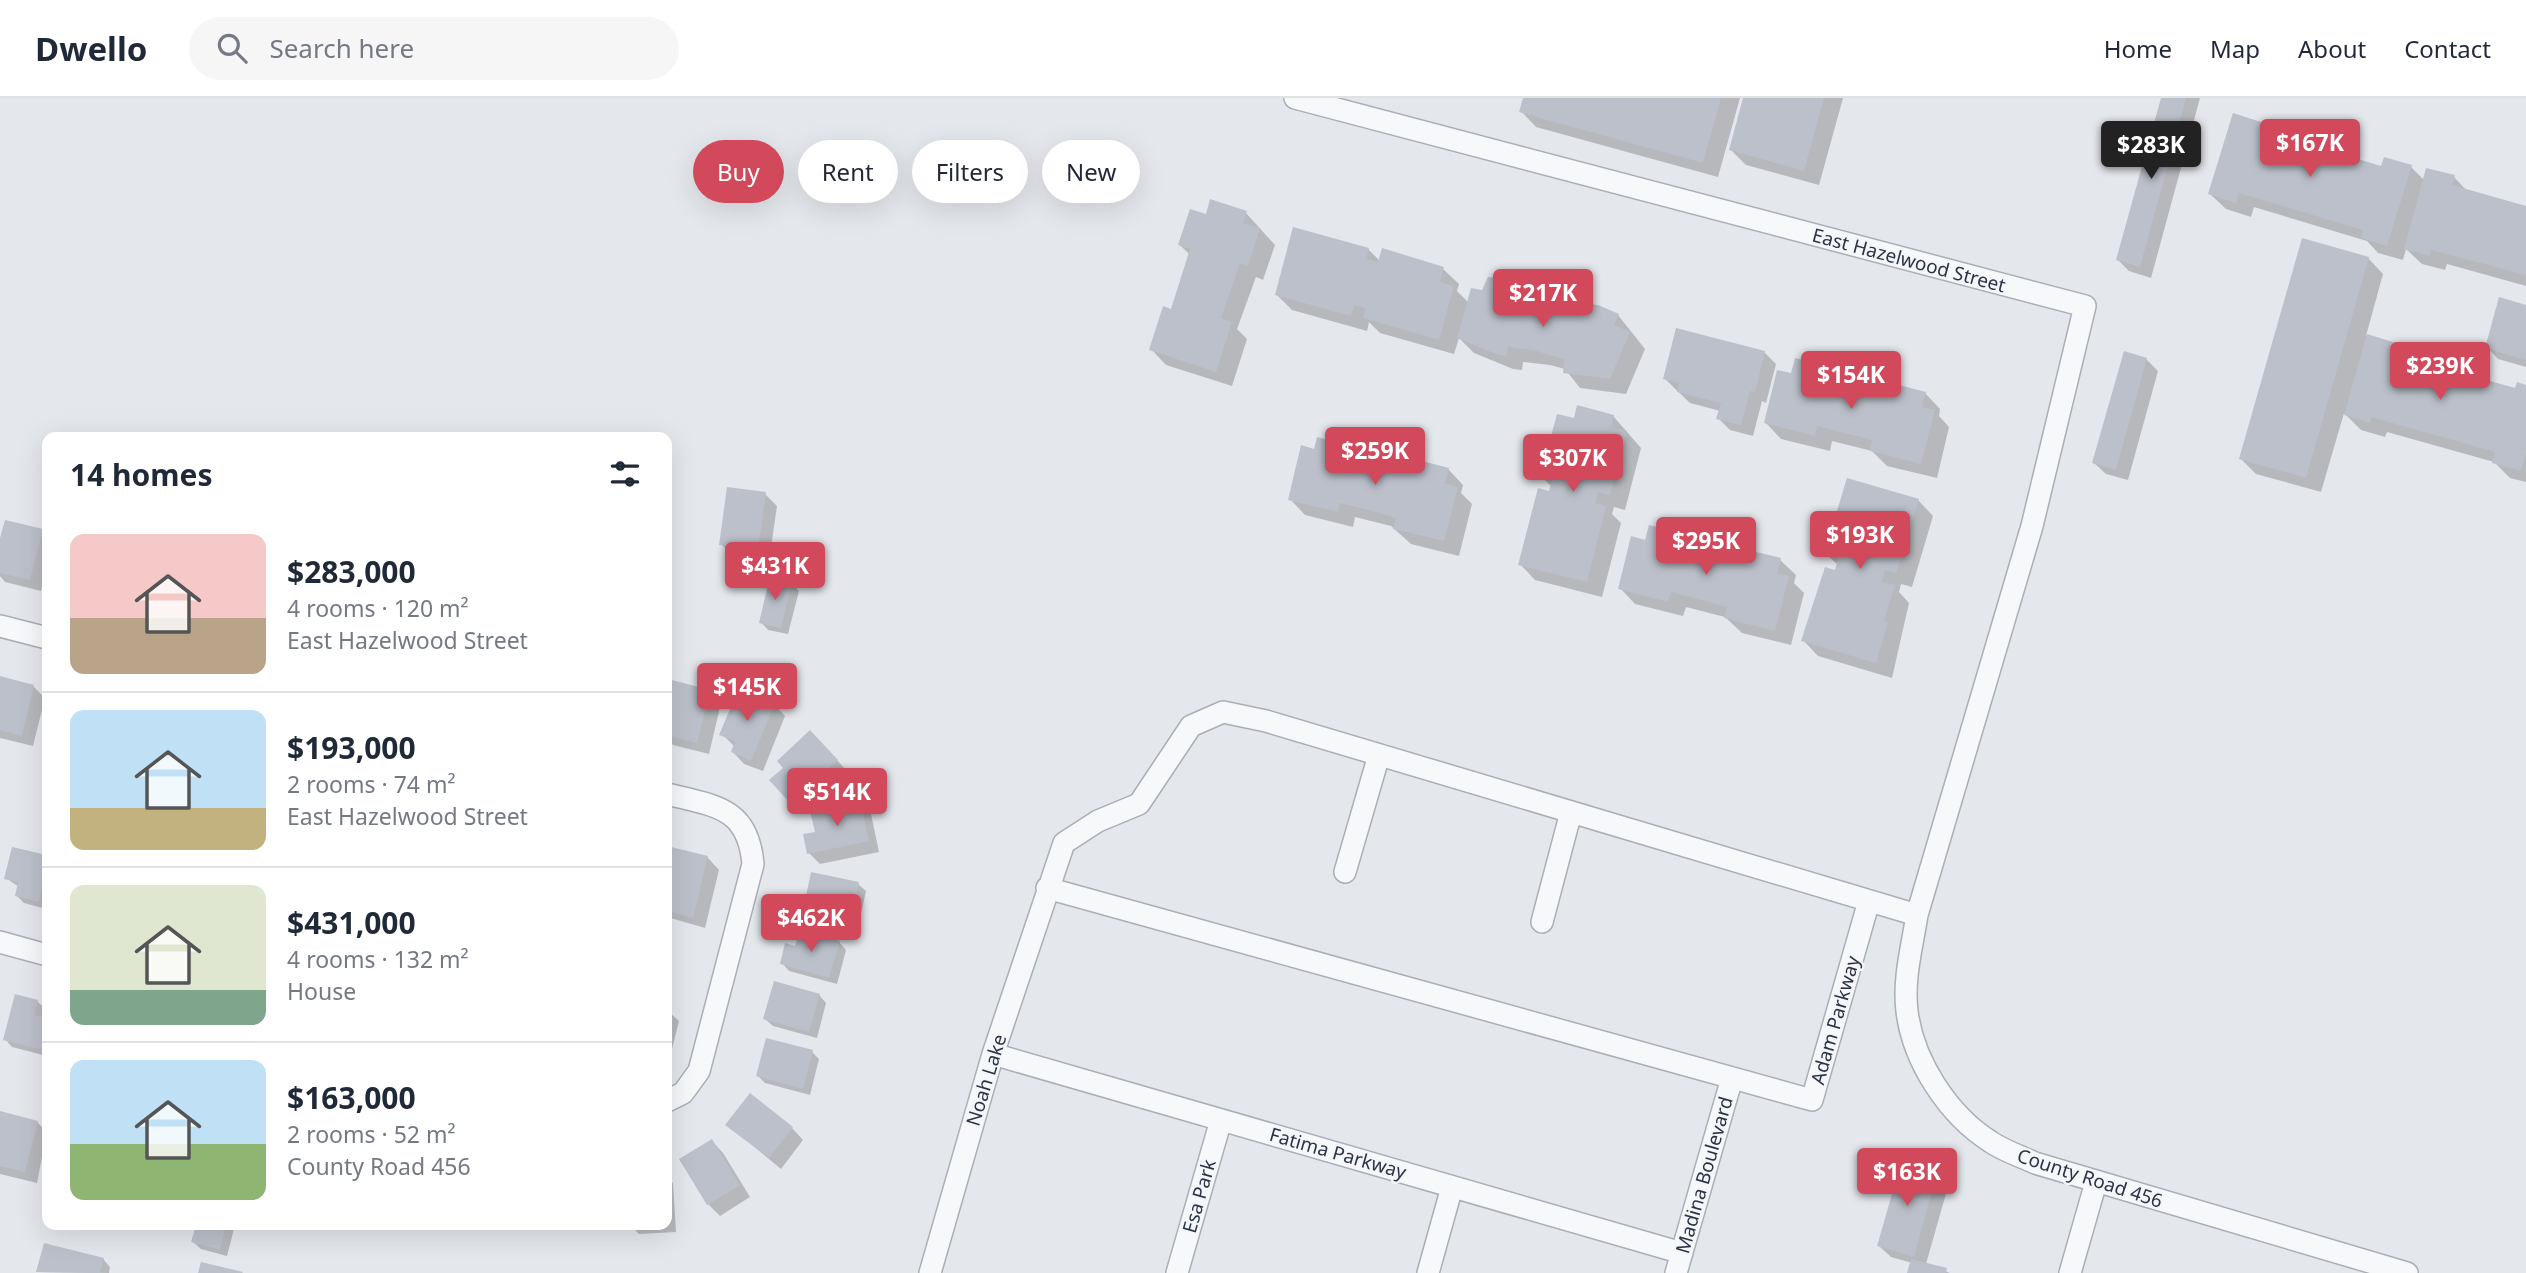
<!DOCTYPE html>
<html lang="en">
<head>
<meta charset="utf-8">
<style>
	:root { --surface:#fff; --page:#f6f6f7; --text:#1f2937; --muted:#747a83; --line:#e0e1e3; --accent:#d1495b }
	body { margin:0; font-family:"Noto Sans",sans-serif; background:var(--page); color:var(--text); height:100vh; display:flex; flex-direction:column; font-size:26px; white-space:nowrap }
	* { box-sizing:border-box; margin:0 }
	p { font-size:23px; color:var(--muted) }
	.icon { flex:none; width:38px; height:38px; fill:none; stroke:currentColor; stroke-width:2; stroke-linecap:round; stroke-linejoin:round }
	.map { position:relative; flex:1; overflow:hidden }
	.details { position:absolute; left:42px; top:334px; width:630px; height:798px; display:flex; flex-direction:column; background:var(--surface); border-radius:14px; box-shadow:0 7px 28px #0002 }
	.details>* { flex:none }
	.guide { position:absolute; left:693px; top:42px; width:665px; height:63px; display:flex; gap:14px }
	.price { position:absolute; translate:-50% -60px; padding:0 16px; border-radius:7px; background:var(--accent); color:#fff; font-size:23px; line-height:46px; filter:drop-shadow(0 2px 4px #0008) }
	.price::after { content:''; position:absolute; left:50%; top:42px; width:21px; height:16px; margin-left:-10px; background:inherit; clip-path:polygon(0 0,100% 0,50% 100%) }
	.price.active { background:#222; color:#fff }
	ul { padding:0; list-style:none }
	li { display:flex; align-items:center; gap:21px; height:175px; padding:0 28px }
	li+li { border-top:2px solid var(--line) }
	li span { display:grid; place-items:center; flex:none; width:196px; height:140px; border-radius:14px; color:#555 }
	li>.icon { margin-inline-start:auto }
	span .icon { width:84px; height:84px; fill:#fffc; stroke-width:1 }
	li b { font-size:30px }
	h2 { display:flex; justify-content:space-between; align-items:center; height:84px; padding:0 28px; font-size:30px }
	.tag { padding:0 24px; border-radius:32px; background:var(--surface); box-shadow:0 7px 28px #0002; font-size:24px; line-height:63px }
	.tag.active { background:var(--accent); color:#fff }
	header { display:flex; align-items:center; gap:42px; box-sizing:border-box; height:98px; padding:0 35px; background:var(--surface); border-bottom:2px solid var(--line) }
	header strong { font-size:33px }
	nav { display:flex; gap:38px; margin-inline-start:auto; font-size:24px }
	.search { width:490px; height:63px; background:var(--page); display:flex; align-items:center; gap:18px; box-sizing:border-box; padding:0 24px; border-radius:38px; color:var(--muted); font-size:26px }
	.map>svg:first-child { display:block }
	.shadow { fill:#0003 }
	.building { fill:#bbc0ca }
	.lines { fill:none; stroke-linecap:round; stroke-linejoin:round }
	.minor-casing { stroke:#a9aeb7; stroke-width:24 }
	.minor { stroke:#f7f8fa; stroke-width:21 }
	.labels { text-anchor:middle; stroke-width:5; stroke-linejoin:round; paint-order:stroke }
	.street-label { font-size:19px; fill:#2b3445; stroke:#f4f6f9 }
</style>
</head>
<body>
<header>
<strong>Dwello</strong>
<div class="search"><svg class="icon" aria-label="search" viewBox="0 0 24 24"><circle cx="10" cy="10" r="6"/><path d="M15 15l6 6"/></svg>Search here</div>
<nav><a>Home</a><a>Map</a><a>About</a><a>Contact</a></nav>
</header>
<div class="map">
<svg width="2526" height="1175" viewBox="0 0 2526 1175">
	<rect width="100%" height="100%" fill="#e4e7ec"/>
	<path class="shadow" d="M1524,0h216l-22,79 -182,-50 -15,-16z
		M1745,0h98l-24,87 -73,-20 -15,-15z
		M2163,0h37l-49,180 -22,-7 -11,-11z
		M2260,25l11,12 111,33 29,-1 13,13 30,-3 15,16 57,15v78l-79,-22 -2,6 -23,-6 -16,-15 -3,11 -25,-7 -11,-12 -113,-34 -3,10 -25,-8 -16,-15z
		M1246,115l29,32 -12,35 -7,-3 -19,52 10,10 -15,47 -66,-21 -15,-16 21,-38 18,-56 -10,-10 27,-29z
		M1368,151l12,12 63,8 16,15 -2,7 12,12 15,-11 31,-10 15,15 28,13 60,5 27,34 -19,45 -46,-6 -15,-19 -15,-4 -27,-3 -1,8 -9,-1 -39,-16 -15,-15 -5,16 -74,-21 -11,-11 -2,9 -75,-21 -15,-15z
		M2368,160l15,16 -17,62 29,8 16,17 106,29 9,-3v95l-16,-4 -16,-16 -107,-30 -2,5 -24,-7 -17,-17 -23,79 -65,-18 -16,-16z
		M2526,208v61l-28,-8 -11,-12z
		M1764,254l12,12 -10,39 -4,-2 -9,35 -23,-6 -12,-12 2,-7 -30,-8 -25,-24z
		M2146,261l12,12 -30,109 -22,-6 -12,-11z
		M1826,269l15,15 52,14 32,-3 15,16 -1,7 10,11 -12,51 -50,-12 -15,-15 -40,-10 -2,10 -49,-12 -15,-16 26,-48z
		M1613,318l28,32 -16,62 -11,-3 -2,7 9,9 -19,74 -67,-17 -15,-16 31,-71 1,-6 -10,-10 33,-57z
		M1315,353l60,3 11,10 31,8 31,-3 15,16 -2,8 11,11 -13,52 -48,-12 -20,-18 -36,-9 -2,10 -48,-12 -15,-16z
		M765,396l12,12 -8,55 -36,-5 -12,-12z
		M1918,402l15,16 -21,71 -11,-3 -2,8 10,11 -17,75 -74,-22 -15,-16 35,-75 -12,-11z
		M42,433l5,5v31l-6,24 -36,-9 -5,-6v-30z
		M1680,437l14,13 53,13 33,-1 16,15 -2,8 10,10 -13,52 -49,-12 -17,-16 -39,-10 -3,9 -48,-12 -15,-16 26,-46z
		M791,485l8,8 -11,43 -20,-4 -7,-8z
		M0,580l34,9 11,11 -12,48 -33,-8z
		M674,584l36,9 11,12 -12,51 -36,-9 -6,-6v-29z
		M774,606l11,12 -22,55 -19,-7 -11,-12 2,-5 -13,-13z
		M47,620v21l-4,-5z
		M822,646l26,28 -45,42 -32,-34z
		M859,704l12,12 8,38 -59,12 -11,-11 8,-20z
		M14,751l33,8 -1,52 -22,-6 -7,-7 2,-9 -13,-9z
		M673,751l35,9 11,12 -14,58 -38,-11v-44z
		M858,786l8,7 -8,36 -45,-9 -8,-8z
		M839,844l7,8 -9,34 -48,-13 -7,-8 14,-15z
		M819,897l7,8 -9,35 -44,-12 -8,-7z
		M37,903l8,8 -3,10 5,1v36l-35,-9 -7,-8z
		M667,912l12,11 -12,48z
		M812,954l7,7 -9,36 -45,-12 -7,-7z
		M0,1015l37,9 10,10 -10,51 -37,-9z
		M728,1027l64,3 11,12 -22,29z
		M712,1043l11,12 27,44 -30,19 -12,-12z
		M1927,1067l20,25 -21,74 24,9h-41l3,-10 -21,-6 -12,-11z
		M667,1079l6,6 3,49 -37,2 -9,-9h37z
		M197,1127h38l-8,31 -26,-7 -8,-7z
		M103,1161l7,8 -1,6 -71,-1z"/>
	<path class="building" d="M1523,0h198l-18,65 -184,-51z
		M1743,0h81l-20,73 -75,-21z
		M2161,0h25l-46,169 -24,-7z
		M2233,15l28,9 -3,7 123,37 3,-9 28,8 -25,81 -26,-8 2,-8 -124,-37 -3,10 -28,-9z
		M2426,70l29,7 -3,10 74,21v69l-95,-25 -1,6 -26,-7z
		M1210,101l37,12 -4,12 17,5 -12,38 -8,-3 -19,55 11,4 -16,50 -67,-22 14,-44 8,3 19,-60 -12,-4 12,-36 16,5z
		M1293,129l76,21 -3,11 12,3 4,-14 62,19 -4,15 14,4 -15,54 -76,-22 2,-10 -11,-3 -3,11 -76,-21z
		M2302,140l67,19 -63,221 -67,-19z
		M1488,179l27,3 -1,8 44,20 21,4 3,-9 16,2 21,9 -5,11 16,7 -20,47 -47,-6 1,-14 -31,-9 -25,-3 -1,9 -11,-2 -39,-16 14,-50 11,2z
		M2499,199l27,8v55l-41,-12z
		M1676,230l89,23 -10,41 -5,-1 -9,34 -25,-6 5,-16 -44,-11 2,-9 -16,-4z
		M2367,236l29,9 -3,11 122,34 2,-6 9,3v67l-5,19 -29,-8 3,-11 -124,-35 -1,6 -26,-8z
		M2124,253l23,7 -31,112 -24,-7z
		M1795,260l32,8 -2,9 25,9 42,10 3,-10 31,8 -4,15 13,3 -14,54 -51,-13 2,-11 -55,-14 -2,10 -51,-13 13,-53 14,3z
		M1577,307l37,10 -3,12 16,4 -17,64 -12,-3 -3,11 11,3 -19,76 -69,-17 20,-77 11,3 3,-11 -12,-3 17,-63 17,4z
		M1317,339l59,15 -2,8 41,10 3,-10 31,8 -4,16 13,3 -14,54 -51,-12 3,-11 -23,-7 -33,-8 -2,9 -50,-12 13,-55 13,4z
		M1847,380l72,21 -23,74 -11,-3 -3,12 13,3 -11,36 4,1 -12,41 -75,-22 24,-74 10,3 3,-12 -14,-4z
		M727,389l39,5 -8,58 -39,-5z
		M5,422l38,9 -13,51 -30,-7v-35z
		M1649,427l32,8 -2,10 39,10 28,6 2,-9 33,8 -4,15 12,3 -14,55 -51,-13 3,-11 -56,-15 -3,10 -50,-13 13,-53 14,4z
		M770,478l22,6 -11,46 -22,-5z
		M0,578l34,9 -12,51 -22,-6z
		M672,582l38,10 -13,53 -30,-7v-33z
		M739,590l36,15 -24,58 -20,-9 4,-11 -16,-6z
		M810,632l28,30 -47,44 -22,-24 14,-12 -6,-7z
		M860,702l9,41 -62,13 -4,-20 12,-2 -5,-21z
		M12,749l35,8 -8,47 -24,-6 3,-14 -14,-3z
		M671,749l37,9 -15,62 -26,-7v-46z
		M811,774l48,10 -8,39 -48,-10z
		M800,832l40,11 -11,37 -49,-14 5,-21 10,3z
		M774,883l46,13 -11,38 -46,-13z
		M15,896l23,6 -4,15 13,3 -5,32 -39,-10z
		M766,940l47,12 -10,39 -47,-13z
		M750,995l43,34 -24,31 -44,-33z
		M0,1013l38,10 -13,51 -25,-6z
		M712,1041l28,46 -33,20 -28,-46z
		M1903,1058l25,8 -3,10 11,3 -22,80 -37,-11z
		M196,1127h30l-6,25 -29,-8z
		M44,1145l60,15 -4,15 -64,-1z
		M1911,1161l36,9 -1,5h-39z
		M201,1164l42,10 -1,1h-44z"/>
	<g class="lines">
		<g class="minor-casing">
			<path id="minor" d="M1295,0l790,208 -53,220 -115,389c-5,32 -14,64 -10,96 6,50 41,104 84,131 13,9 29,14 44,21l372,110
				M0,528l47,12
				M667,696c48,12 81,13 86,70l-54,207 -16,22 -16,8
				M1345,774l34,-117
				M1047,790l765,212 57,-199
				M1542,824l29,-110
				M0,844l47,13
				M993,956l689,199
				M930,1175l63,-219 71,-211 34,-22 41,-17 52,-78 32,-14 43,9 651,194
				M1177,1175l44,-153
				M1428,1175l24,-86
				M1676,1175l56,-195
				M2070,1175l26,-91"/>
		</g>
		<use href="#minor" class="minor"/>
	</g>
	<g class="labels">
		<g class="street-label">
			<text transform="translate(1909 162) rotate(15)" y="7">East Hazelwood Street</text>
			<text transform="translate(1835 922) rotate(-74)" y="7">Adam Parkway</text>
			<text transform="translate(986 982) rotate(-73)" y="7">Noah Lake</text>
			<text transform="translate(1338 1055) rotate(16)" y="7">Fatima Parkway</text>
			<text transform="translate(1704 1077) rotate(-74)" y="7">Madina Boulevard</text>
			<text transform="translate(2090 1080) rotate(18)" y="7">County Road 456</text>
			<text transform="translate(1199 1098) rotate(-74)" y="7">Esa Park</text>
		</g>
	</g>
</svg>
<b class="price" style="left:2310px;top:81px">$167K</b>
<b class="price active" style="left:2151px;top:83px">$283K</b>
<b class="price" style="left:1543px;top:231px">$217K</b>
<b class="price" style="left:2440px;top:304px">$239K</b>
<b class="price" style="left:1851px;top:313px">$154K</b>
<b class="price" style="left:1375px;top:389px">$259K</b>
<b class="price" style="left:1573px;top:396px">$307K</b>
<b class="price" style="left:1860px;top:473px">$193K</b>
<b class="price" style="left:1706px;top:479px">$295K</b>
<b class="price" style="left:775px;top:504px">$431K</b>
<b class="price" style="left:747px;top:625px">$145K</b>
<b class="price" style="left:837px;top:730px">$514K</b>
<b class="price" style="left:811px;top:856px">$462K</b>
<b class="price" style="left:1907px;top:1110px">$163K</b>
<div class="guide">
<a class="tag active">Buy</a>
<a class="tag">Rent</a>
<a class="tag">Filters</a>
<a class="tag">New</a>
</div>
<section class="details">
<h2>14 homes<svg class="icon" aria-label="filters" viewBox="0 0 24 24"><path d="M4 7h16M4 17h16"/><circle cx="9" cy="7" r="2"/><circle cx="15" cy="17" r="2"/></svg></h2>
<ul>
<li><span style="background:linear-gradient(#f6c9c9 60%,#b9a48a 0)"><svg class="icon" aria-label="home" viewBox="0 0 24 24"><path d="M3 11l9-7 9 7M6 9v11h12V9"/></svg></span><div><b>$283,000</b><p>4 rooms · 120 m²</p><p>East Hazelwood Street</p></div></li>
<li><span style="background:linear-gradient(#bfe0f5 70%,#c2b280 0)"><svg class="icon" aria-label="home" viewBox="0 0 24 24"><path d="M3 11l9-7 9 7M6 9v11h12V9"/></svg></span><div><b>$193,000</b><p>2 rooms · 74 m²</p><p>East Hazelwood Street</p></div></li>
<li><span style="background:linear-gradient(#dfe7d0 75%,#7fa58c 0)"><svg class="icon" aria-label="home" viewBox="0 0 24 24"><path d="M3 11l9-7 9 7M6 9v11h12V9"/></svg></span><div><b>$431,000</b><p>4 rooms · 132 m²</p><p>House</p></div></li>
<li><span style="background:linear-gradient(#bfe0f5 60%,#8fb573 0)"><svg class="icon" aria-label="home" viewBox="0 0 24 24"><path d="M3 11l9-7 9 7M6 9v11h12V9"/></svg></span><div><b>$163,000</b><p>2 rooms · 52 m²</p><p>County Road 456</p></div></li>
</ul>
</section>
</div>
</body>
</html>
